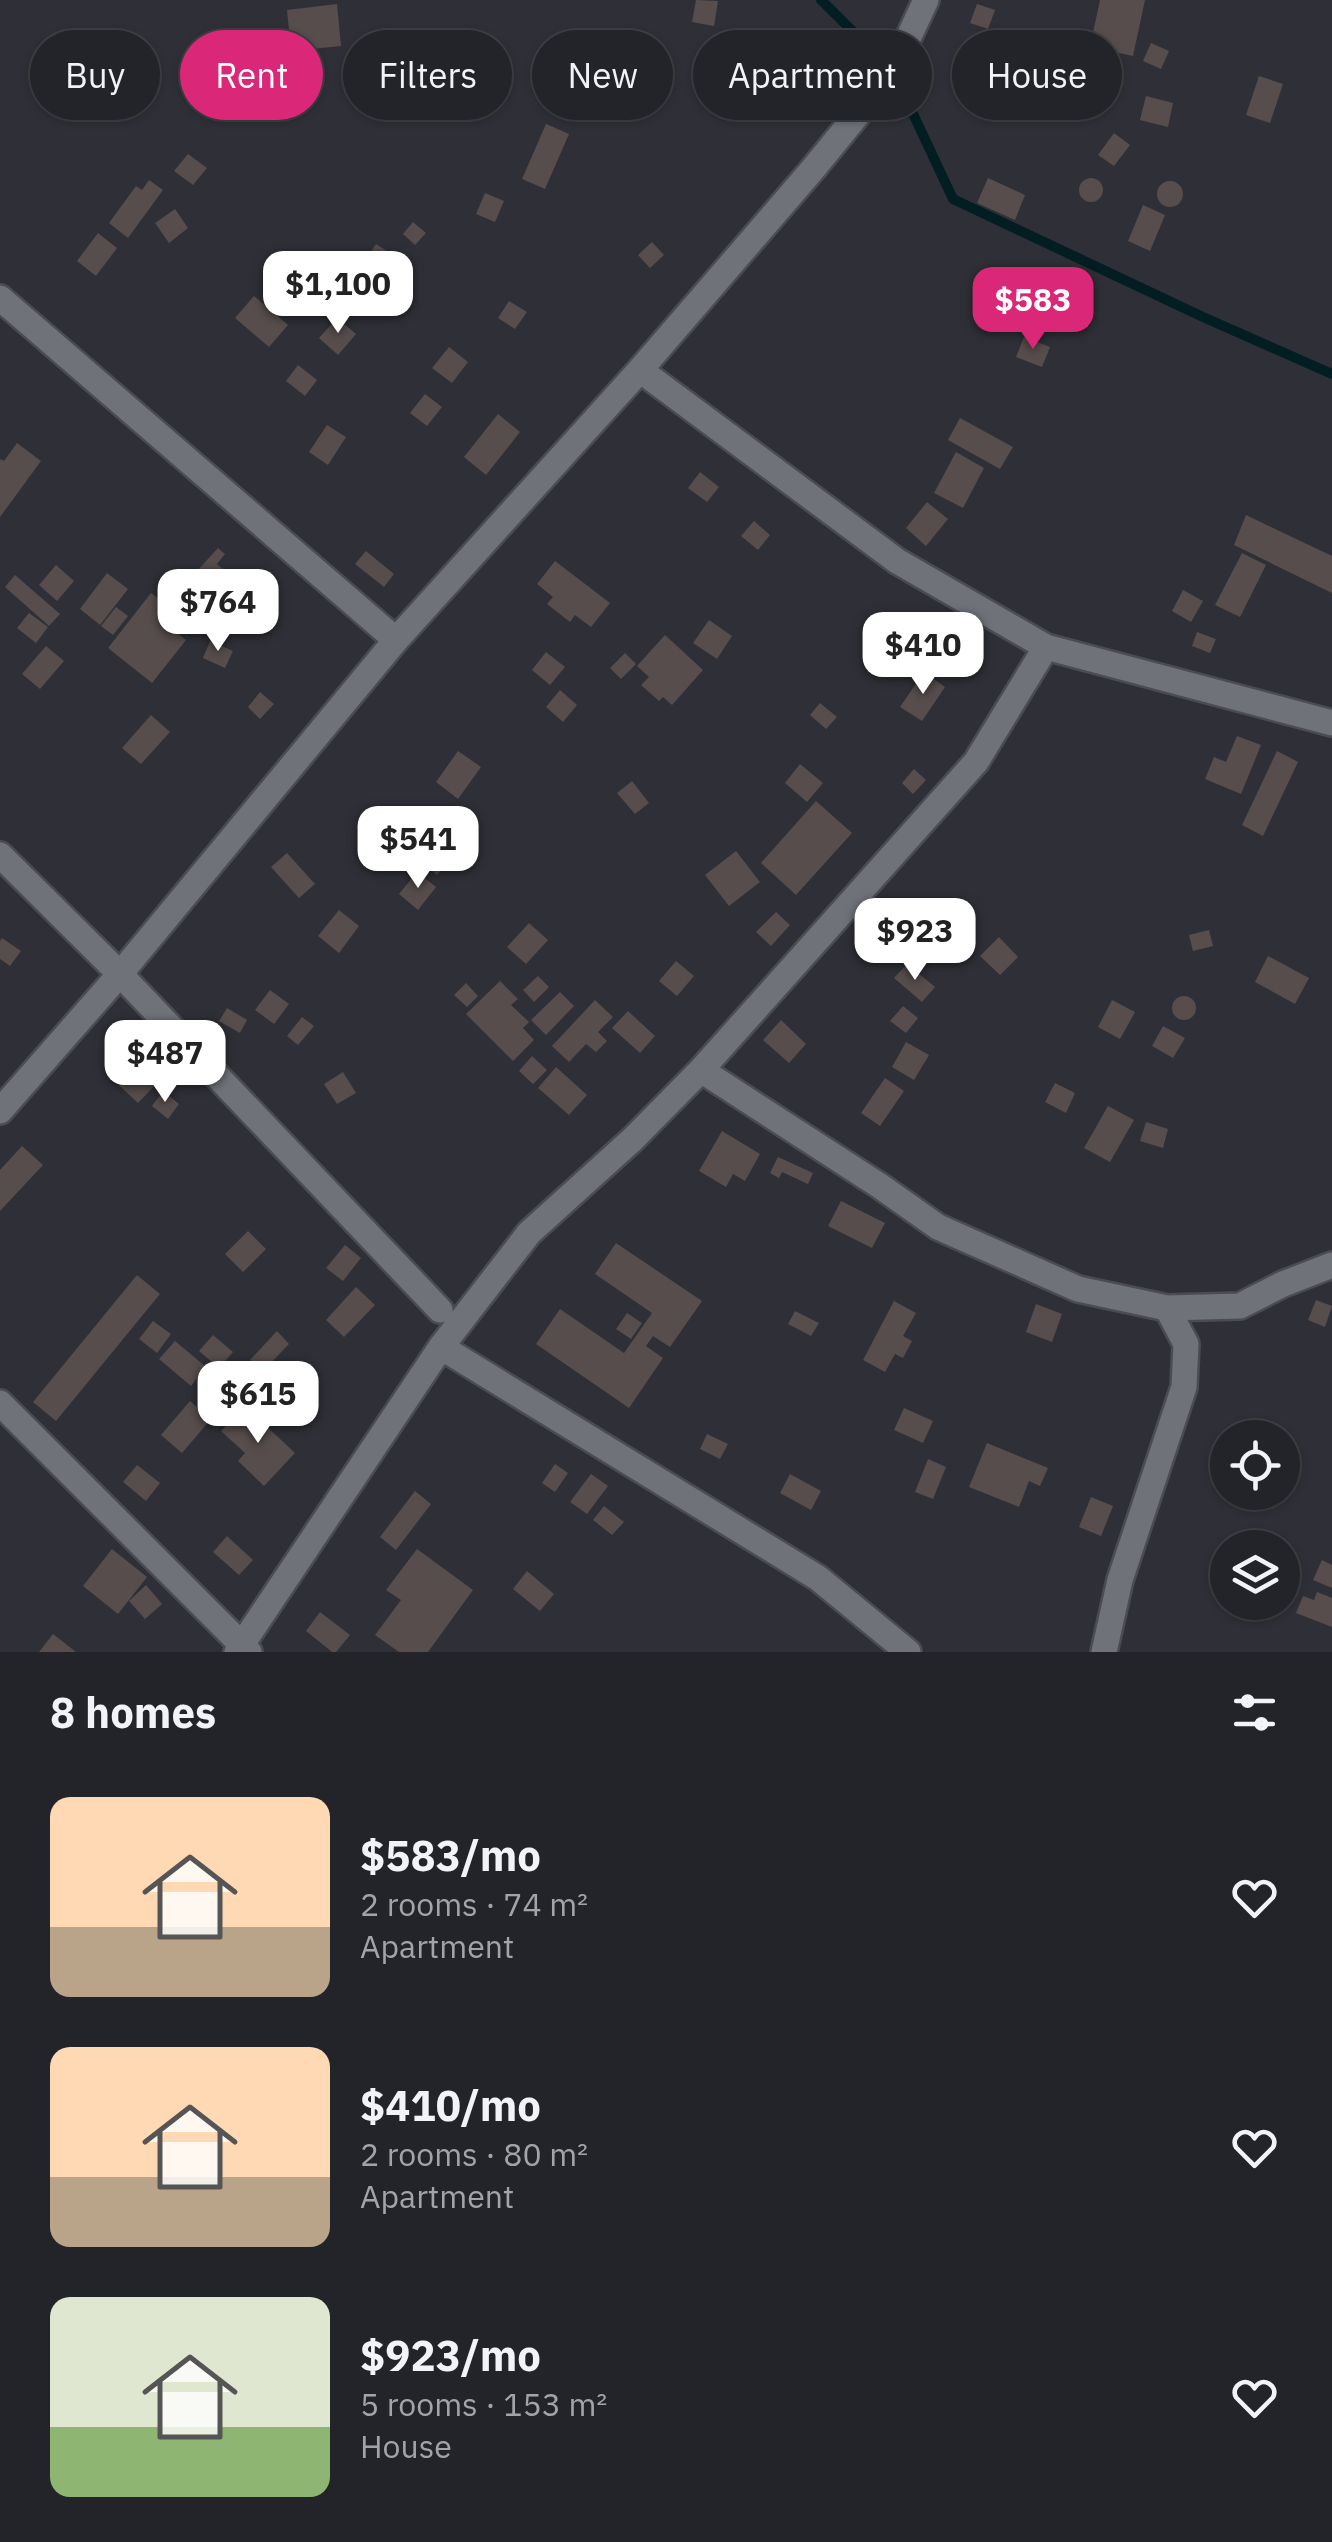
<!DOCTYPE html>
<html lang="en">
<head>
<meta charset="utf-8">
<style>
	:root { --surface:#232429; --page:#2b2c31; --text:#f1f3f6; --muted:#a3a4a8; --line:#404146; --accent:#db2777 }
	body { margin:0; font-family:"IBM Plex Sans",sans-serif; background:var(--page); color:var(--text); height:100vh; display:flex; flex-direction:column; font-size:38px; white-space:nowrap }
	* { box-sizing:border-box; margin:0 }
	p { font-size:32px; color:var(--muted) }
	.icon { flex:none; width:55px; height:55px; fill:none; stroke:currentColor; stroke-width:2; stroke-linecap:round; stroke-linejoin:round }
	.map { position:relative; height:1652px; overflow:hidden }
	.details { display:flex; flex-direction:column; background:var(--surface); flex:1 }
	.details>* { flex:none }
	.hud { position:absolute; left:30px; top:30px; width:1272px; height:90px; display:flex; gap:20px }
	.buttons { position:absolute; left:1210px; top:1420px; display:grid; gap:20px }
	.buttons a { display:grid; place-items:center; width:90px; height:90px; border-radius:50%; background:var(--surface); box-shadow:0 2px 8px #0004,0 0 0 2px var(--line); font-size:50px }
	.price { position:absolute; translate:-50% -85px; padding:0 22px; border-radius:20px; background:#fff; color:#222; font-size:32px; line-height:65px; filter:drop-shadow(0 2px 5px #0008) }
	.price::after { content:''; position:absolute; left:50%; top:60px; width:30px; height:22px; margin-left:-15px; background:inherit; clip-path:polygon(0 0,100% 0,50% 100%) }
	.price.current { background:var(--accent); color:#fff }
	ul { padding:0; list-style:none }
	li { display:flex; align-items:center; gap:30px; height:250px; padding:0 50px }
	li span { display:grid; place-items:center; flex:none; width:280px; height:200px; border-radius:20px; color:#555 }
	li>.icon { margin-inline-start:auto }
	span .icon { width:120px; height:120px; fill:#fffc; stroke-width:1 }
	li b { font-size:42px }
	h2 { display:flex; justify-content:space-between; align-items:center; height:120px; padding:0 50px; font-size:42px }
	.tag { padding:0 35px; border-radius:45px; background:var(--surface); box-shadow:0 2px 8px #0004,0 0 0 2px var(--line); font-size:35px; line-height:90px }
	.tag.current { background:var(--accent); color:#fff }
	.map>svg:first-child { display:block }
	.lines { fill:none; stroke-linecap:round; stroke-linejoin:round }
	.stream { stroke:#021e22; stroke-width:10 }
	.building { fill:#564d4c }
	.minor-casing { stroke:#4b4c52; stroke-width:30 }
	.minor { stroke:#70727a; stroke-width:25 }
</style>
</head>
<body>
<div class="map">
<svg width="1332" height="1652" viewBox="0 0 1332 1652">
	<rect width="100%" height="100%" fill="#2f3037"/>
	<g class="lines">
		<path class="stream" d="M821,0l72,71 60,128 250,118 129,57"/>
	</g>
	<path class="building" d="M696,0l22,1 -4,25 -22,-4z
		M1100,0h45l-12,56 -43,-9z
		M337,4l4,42 -50,5 -4,-41z
		M977,4l18,6 -7,19 -18,-6z
		M571,29l14,6 -9,19 -15,-7z
		M1151,43l18,8 -8,18 -18,-8z
		M1259,76l24,8 -13,39 -24,-8z
		M1146,96l27,7 -5,24 -28,-7z
		M546,124l23,10 -24,55 -23,-10z
		M1114,133l16,12 -16,21 -16,-11z
		M188,154l19,14 -14,17 -19,-14z
		M1079 190a12 12 0 1 1 24 0a12 12 0 1 1-24 0Z
		M988,178l37,17 -10,25 -38,-17z
		M149,180l14,10 -35,48 -19,-15 27,-37 6,4z
		M1157 194a13 13 0 1 1 26 0a13 13 0 1 1-26 0Z
		M485,193l19,8 -9,21 -19,-8z
		M1143,205l22,10 -15,36 -22,-10z
		M175,209l13,19 -19,15 -14,-20z
		M413,222l13,11 -11,12 -12,-11z
		M98,233l19,15 -21,28 -19,-15z
		M652,242l12,13 -14,13 -12,-13z
		M376,244l19,12 -23,34 -18,-13z
		M254,296l34,29 -19,22 -34,-29z
		M509,301l18,11 -12,17 -17,-11z
		M337,318l19,16 -18,21 -19,-17z
		M1024,337l26,10 -8,20 -26,-10z
		M449,347l19,15 -16,21 -20,-15z
		M298,365l19,15 -12,16 -19,-15z
		M425,394l17,13 -15,19 -17,-13z
		M498,414l22,18 -34,43 -22,-18z
		M960,418l53,29 -13,22 -52,-29z
		M327,425l19,12 -18,28 -19,-13z
		M17,443l24,18 -41,56v-58l4,2z
		M956,452l28,16 -21,40 -29,-15z
		M700,472l19,15 -12,15 -19,-14z
		M927,502l21,17 -22,27 -20,-18z
		M1246,515l86,41v37l-98,-48z
		M754,521l16,14 -12,15 -17,-14z
		M218,548l7,6 -8,10 20,17 -13,15 -28,-24z
		M366,551l28,23 -10,13 -29,-23z
		M1242,553l24,12 -26,52 -25,-12z
		M555,561l55,42 -19,24 -16,-12 -5,7 -23,-18 6,-7 -16,-13z
		M56,565l18,16 -17,20 -18,-16z
		M107,573l21,16 -28,36 -20,-16z
		M15,575l45,39 -11,12 -44,-39z
		M1183,590l20,11 -12,21 -19,-11z
		M151,593l25,18 -10,13 20,16 -34,43 -44,-35z
		M116,607l12,9 -15,19 -12,-9z
		M29,613l19,14 -12,16 -19,-15z
		M709,620l23,16 -15,23 -24,-16z
		M1197,632l19,7 -6,14 -18,-7z
		M665,635l38,35 -31,35 -9,-8 -4,4 -18,-16 8,-8 -12,-11z
		M210,641l23,10 -8,17 -22,-10z
		M46,646l18,15 -24,28 -18,-15z
		M546,652l19,15 -15,18 -18,-15z
		M625,653l11,11 -15,15 -11,-11z
		M924,672l21,15 -23,34 -22,-14z
		M560,690l17,15 -14,17 -17,-15z
		M260,692l14,12 -14,15 -12,-12z
		M820,703l17,14 -11,12 -16,-14z
		M151,715l19,17 -29,32 -19,-16z
		M1237,736l24,9 -20,49 -36,-15 9,-22 12,5z
		M458,751l23,16 -23,32 -22,-17z
		M1277,751l21,11 -35,74 -21,-11z
		M800,764l23,19 -16,19 -22,-19z
		M914,769l12,11 -13,14 -11,-11z
		M632,781l17,22 -14,11 -18,-21z
		M816,801l36,32 -56,62 -35,-32z
		M438,848l12,12 -13,15 -13,-12z
		M736,851l24,31 -31,24 -24,-31z
		M287,853l28,31 -16,14 -28,-31z
		M417,872l19,15 -18,23 -19,-16z
		M339,910l20,16 -20,27 -21,-17z
		M868,911l26,21 -12,15 -26,-20z
		M776,912l14,13 -19,21 -15,-14z
		M529,923l19,17 -22,24 -19,-17z
		M1209,930l4,16 -20,5 -4,-16z
		M999,937l19,20 -18,18 -20,-19z
		M2,938l19,13 -11,15 -10,-7v-18z
		M1268,956l41,22 -14,26 -40,-22z
		M676,961l18,15 -17,20 -18,-15z
		M907,964l28,23 -13,15 -28,-24z
		M538,976l11,11 -15,15 -11,-12z
		M500,981l18,18 -7,6 18,17 -6,6 11,12 -21,21 -47,-47z
		M466,983l12,13 -11,11 -13,-12z
		M270,990l19,14 -15,20 -19,-14z
		M560,992l14,14 -28,29 -15,-15z
		M1172 1008a12 12 0 1 1 24 0a12 12 0 1 1-24 0Z
		M595,1000l18,17 -15,15 9,9 -11,11 -10,-8 -17,18 -17,-16z
		M1112,1000l23,12 -15,27 -22,-12z
		M903,1006l15,12 -12,15 -16,-12z
		M227,1008l20,12 -7,13 -21,-12z
		M628,1011l27,25 -15,17 -28,-25z
		M302,1017l12,9 -16,19 -11,-9z
		M781,1020l25,24 -17,19 -26,-23z
		M1163,1026l22,12 -12,20 -21,-12z
		M906,1042l23,13 -15,25 -22,-13z
		M132,1052l29,27 -23,24 -29,-27z
		M532,1056l15,14 -14,14 -14,-13z
		M556,1067l31,28 -18,20 -31,-27z
		M343,1072l13,21 -19,11 -13,-20z
		M885,1078l19,13 -24,35 -19,-13z
		M1055,1083l20,10 -9,20 -21,-11z
		M163,1091l16,13 -11,15 -16,-13z
		M1108,1106l26,14 -24,42 -26,-14z
		M1146,1122l22,7 -5,19 -23,-7z
		M722,1131l38,23 -15,27 -12,-7 -7,13 -27,-16z
		M22,1146l21,19 -43,46v-41z
		M778,1157l35,16 -5,11 -26,-12 -3,6 -9,-5z
		M841,1201l44,22 -13,25 -44,-22z
		M248,1231l18,18 -23,23 -18,-18z
		M616,1243l86,58 -32,46 -17,-11 -7,10 17,12 -34,50 -93,-64 24,-35 64,44 28,-40 -57,-39z
		M345,1245l16,13 -18,23 -17,-13z
		M137,1275l23,19 -104,127 -23,-19z
		M356,1287l19,18 -31,32 -18,-17z
		M1316,1300l16,6 -7,21 -17,-7z
		M894,1301l22,12 -13,23 9,5 -9,17 -8,-4 -10,18 -22,-12z
		M1036,1304l26,10 -10,28 -26,-10z
		M795,1311l24,12 -8,13 -23,-12z
		M627,1313l15,10 -11,16 -15,-10z
		M153,1321l18,13 -14,19 -18,-14z
		M277,1331l12,13 -27,28 -12,-12z
		M213,1335l20,17 -14,16 -20,-17z
		M175,1341l31,26 -15,19 -32,-27z
		M217,1375l22,21 -15,15 -21,-21z
		M190,1401l21,18 -29,34 -21,-18z
		M245,1406l50,47 -31,33 -26,-25 7,-8 -24,-22z
		M904,1408l29,13 -10,22 -29,-13z
		M707,1434l21,10 -8,15 -20,-10z
		M987,1443l61,25 -8,18 -11,-5 -10,26 -50,-20z
		M928,1459l18,8 -13,32 -18,-7z
		M555,1464l13,9 -13,19 -13,-9z
		M137,1465l23,18 -14,18 -23,-19z
		M591,1474l17,12 -21,28 -17,-12z
		M790,1474l31,17 -10,19 -31,-17z
		M415,1491l16,13 -35,46 -16,-13z
		M1091,1497l22,9 -12,30 -22,-9z
		M604,1506l20,16 -12,13 -19,-15z
		M227,1536l26,24 -14,15 -26,-23z
		M112,1549l35,28 -29,37 -35,-28z
		M417,1549l56,41 -45,62h-29l-24,-17 26,-35 -15,-10z
		M1322,1560l10,5v23l-19,-8z
		M527,1571l27,23 -14,17 -27,-22z
		M146,1585l16,19 -17,15 -16,-18z
		M1317,1592l15,6v29l-36,-14 7,-17 11,4z
		M320,1612l30,23 -14,17h-4l-26,-21z
		M53,1634l23,18h-37z"/>
	<g class="lines">
		<g class="minor-casing">
			<path id="minor" d="M0,298l396,342
				M640,370l257,191 149,86 286,76
				M0,855l120,119 320,336
				M701,1070l179,116 58,41 140,62 89,19 73,-2 43,-22 49,-19
				M0,1111l120,-137 276,-334 244,-270 173,-201 80,-98 33,-71
				M441,1347l377,231 90,74
				M0,1403l249,249
				M237,1652l204,-305 88,-114 104,-94 68,-69 275,-308 70,-115
				M1104,1652l16,-72 64,-193 2,-43 -19,-36"/>
		</g>
		<use href="#minor" class="minor"/>
	</g>
</svg>
<div class="buttons">
<a><svg class="icon" aria-label="locate" viewBox="0 0 24 24"><circle cx="12" cy="12" r="6"/><path d="M12 2v4M12 18v4M2 12h4M18 12h4"/></svg></a>
<a><svg class="icon" aria-label="layers" viewBox="0 0 24 24"><path d="M12 4l9 5-9 5-9-5zM3 14l9 5 9-5"/></svg></a>
</div>
<b class="price" style="left:338px;top:336px">$1,100</b>
<b class="price current" style="left:1033px;top:352px">$583</b>
<b class="price" style="left:218px;top:654px">$764</b>
<b class="price" style="left:923px;top:697px">$410</b>
<b class="price" style="left:418px;top:891px">$541</b>
<b class="price" style="left:915px;top:983px">$923</b>
<b class="price" style="left:165px;top:1105px">$487</b>
<b class="price" style="left:258px;top:1446px">$615</b>
<div class="hud">
<a class="tag">Buy</a>
<a class="tag current">Rent</a>
<a class="tag">Filters</a>
<a class="tag">New</a>
<a class="tag">Apartment</a>
<a class="tag">House</a>
</div>
</div>
<section class="details">
<h2>8 homes<svg class="icon" aria-label="filters" viewBox="0 0 24 24"><path d="M4 7h16M4 17h16"/><circle cx="9" cy="7" r="2"/><circle cx="15" cy="17" r="2"/></svg></h2>
<ul>
<li><span style="background:linear-gradient(#ffd9b3 65%,#b9a48a 0)"><svg class="icon" aria-label="home" viewBox="0 0 24 24"><path d="M3 11l9-7 9 7M6 9v11h12V9"/></svg></span><div><b>$583/mo</b><p>2 rooms · 74 m²</p><p>Apartment</p></div><svg class="icon" aria-label="heart" viewBox="0 0 24 24"><path d="M12 20l-8-8c-3-5 5-10 8-4 3-6 11-1 8 4z"/></svg></li>
<li><span style="background:linear-gradient(#ffd9b3 65%,#b9a48a 0)"><svg class="icon" aria-label="home" viewBox="0 0 24 24"><path d="M3 11l9-7 9 7M6 9v11h12V9"/></svg></span><div><b>$410/mo</b><p>2 rooms · 80 m²</p><p>Apartment</p></div><svg class="icon" aria-label="heart" viewBox="0 0 24 24"><path d="M12 20l-8-8c-3-5 5-10 8-4 3-6 11-1 8 4z"/></svg></li>
<li><span style="background:linear-gradient(#dfe7d0 65%,#8fb573 0)"><svg class="icon" aria-label="home" viewBox="0 0 24 24"><path d="M3 11l9-7 9 7M6 9v11h12V9"/></svg></span><div><b>$923/mo</b><p>5 rooms · 153 m²</p><p>House</p></div><svg class="icon" aria-label="heart" viewBox="0 0 24 24"><path d="M12 20l-8-8c-3-5 5-10 8-4 3-6 11-1 8 4z"/></svg></li>
</ul>
</section>
</body>
</html>
